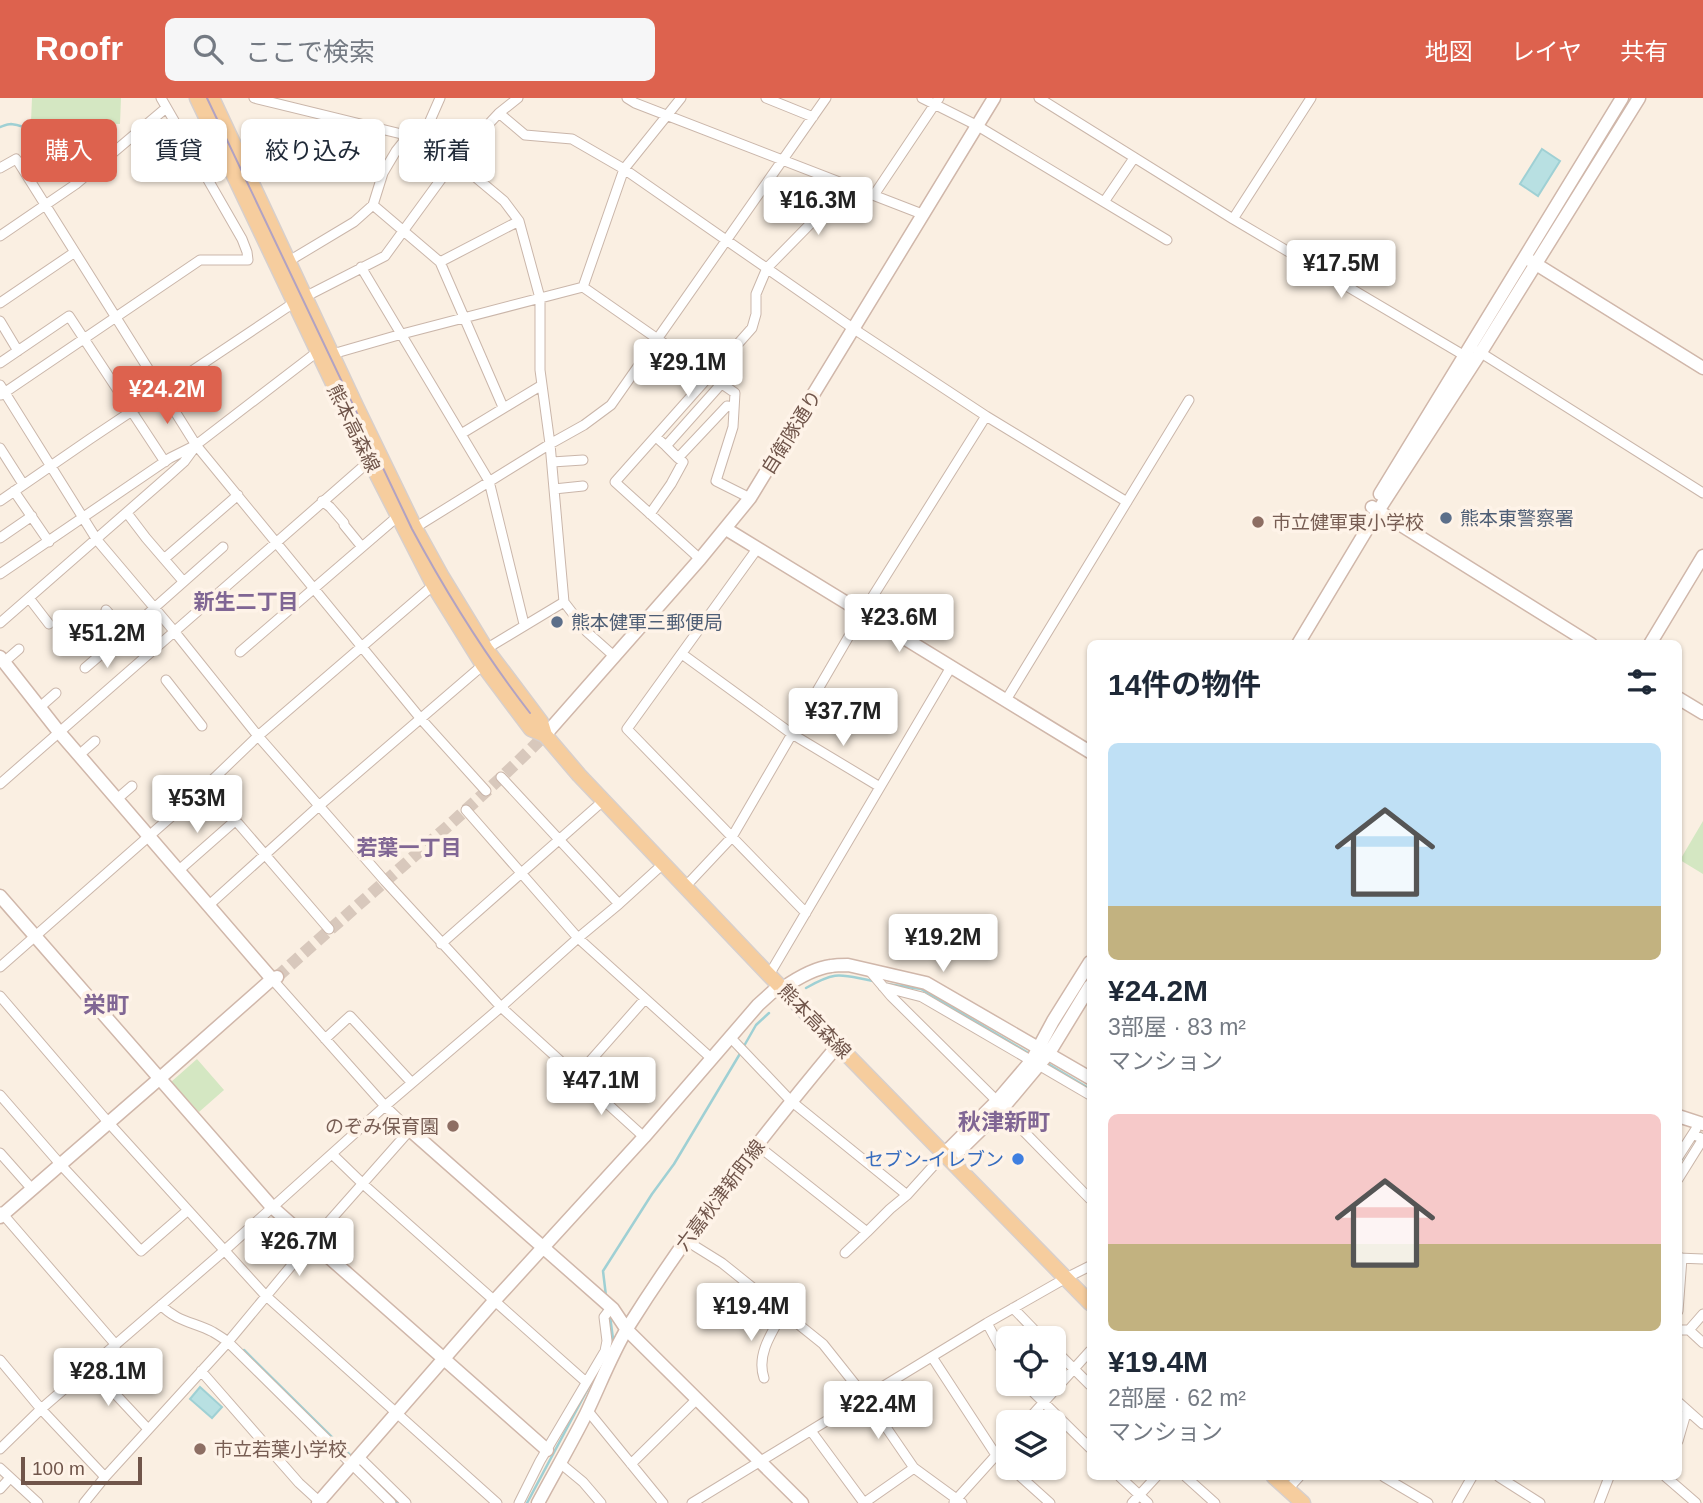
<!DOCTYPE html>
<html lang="ja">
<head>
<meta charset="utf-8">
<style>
	:root { --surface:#fff; --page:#f6f6f7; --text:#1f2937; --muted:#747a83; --accent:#dd624e }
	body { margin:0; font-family:Arial,"Noto Sans JP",sans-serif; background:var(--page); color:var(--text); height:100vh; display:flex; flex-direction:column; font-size:26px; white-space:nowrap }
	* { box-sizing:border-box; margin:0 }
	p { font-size:23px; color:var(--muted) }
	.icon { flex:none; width:38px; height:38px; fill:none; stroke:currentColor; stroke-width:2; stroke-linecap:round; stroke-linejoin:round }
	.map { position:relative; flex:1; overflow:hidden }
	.panel { position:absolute; left:1087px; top:542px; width:595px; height:840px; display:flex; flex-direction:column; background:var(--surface); border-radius:10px; box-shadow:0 2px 5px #0004 }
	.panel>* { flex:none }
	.banner { position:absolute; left:21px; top:21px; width:665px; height:63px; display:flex; gap:14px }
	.buttons { position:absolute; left:996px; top:1228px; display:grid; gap:14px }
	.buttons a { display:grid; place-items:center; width:70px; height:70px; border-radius:10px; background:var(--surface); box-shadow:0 2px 5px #0004; font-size:35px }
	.scale { position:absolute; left:21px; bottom:18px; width:121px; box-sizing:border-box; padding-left:7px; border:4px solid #70554a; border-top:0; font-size:19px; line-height:24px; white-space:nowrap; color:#70554a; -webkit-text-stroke:5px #fef3e8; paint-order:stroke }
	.price { position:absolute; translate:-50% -60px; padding:0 16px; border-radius:7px; background:#fff; color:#222; font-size:23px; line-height:46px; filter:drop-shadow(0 2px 4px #0008) }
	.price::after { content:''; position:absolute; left:50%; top:42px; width:21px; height:16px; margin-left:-10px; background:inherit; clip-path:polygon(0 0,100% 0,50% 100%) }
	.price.current { background:var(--accent); color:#fff }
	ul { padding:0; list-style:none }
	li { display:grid; align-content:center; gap:14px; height:371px; padding:0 21px }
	li span { display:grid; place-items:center; height:217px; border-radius:10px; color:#555 }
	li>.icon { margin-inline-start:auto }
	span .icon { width:126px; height:126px; fill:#fffc; stroke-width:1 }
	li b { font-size:30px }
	h2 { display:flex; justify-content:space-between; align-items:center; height:84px; padding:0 21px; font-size:30px }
	.tag { padding:0 24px; border-radius:10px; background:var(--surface); box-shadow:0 2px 5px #0004; font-size:24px; line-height:63px }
	.tag.current { background:var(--accent); color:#fff }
	header { display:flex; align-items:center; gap:42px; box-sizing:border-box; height:98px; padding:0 35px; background:var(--accent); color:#fff }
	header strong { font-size:33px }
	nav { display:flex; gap:38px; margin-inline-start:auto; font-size:24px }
	.search { width:490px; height:63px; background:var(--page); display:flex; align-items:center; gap:18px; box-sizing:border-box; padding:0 24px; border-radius:10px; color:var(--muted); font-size:26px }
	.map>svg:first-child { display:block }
	.green { fill:#d4e7c2 }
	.water { fill:#b8e0e2; stroke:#9fd0d4; stroke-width:2 }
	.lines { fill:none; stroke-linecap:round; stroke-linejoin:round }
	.stream { stroke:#9fd0d4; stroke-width:2.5 }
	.secondary-tunnel { stroke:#d8c8bc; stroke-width:12; stroke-dasharray:12 6; stroke-linecap:butt }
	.street-casing { stroke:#cab6aa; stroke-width:11 }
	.secondary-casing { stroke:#d0b7aa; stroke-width:15 }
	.primary-casing { stroke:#d7cfcc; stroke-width:17 }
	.street { stroke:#fff; stroke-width:9 }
	.secondary { stroke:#fff; stroke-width:12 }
	.primary { stroke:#f6cd9e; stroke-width:14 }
	.tram { stroke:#b1a2c3; stroke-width:2 }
	.service-dot { fill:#5c6f8a; stroke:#fef3e8; stroke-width:2.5 }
	.education-dot { fill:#8d6e63; stroke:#fef3e8; stroke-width:2.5 }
	.shop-dot { fill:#3f7fe0; stroke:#fef3e8; stroke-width:2.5 }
	.labels { text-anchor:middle; stroke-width:7; stroke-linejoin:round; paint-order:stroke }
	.street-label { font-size:19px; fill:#70554a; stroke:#fef3e8 }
	.service-label { font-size:19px; fill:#4e5e75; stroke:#fef3e8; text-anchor:start }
	.education-label { font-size:19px; fill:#785e54; stroke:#fef3e8; text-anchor:start }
	.shop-label { font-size:19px; fill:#366cbe; stroke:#fef3e8; text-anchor:end }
	.neighbourhood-label { font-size:21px; font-weight:bold; fill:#806694; stroke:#fef3e8 }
	.quarter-label { font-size:23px; font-weight:bold; fill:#806694; stroke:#fef3e8 }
</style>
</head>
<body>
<header>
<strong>Roofr</strong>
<div class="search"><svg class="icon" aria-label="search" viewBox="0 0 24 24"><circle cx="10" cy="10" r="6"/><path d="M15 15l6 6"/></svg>ここで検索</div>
<nav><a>地図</a><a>レイヤ</a><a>共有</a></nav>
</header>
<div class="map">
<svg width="1703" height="1405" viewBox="0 0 1703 1405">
	<rect width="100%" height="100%" fill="#faefe2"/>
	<path class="green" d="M32,0h89l-1,26 -89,-2z
		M1703,723v53l-23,-14z
		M197,961l27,31 -25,22 -28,-30z"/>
	<path class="water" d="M1542,51l18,12 -22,35 -18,-12z
		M200,1289l22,20 -10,11 -22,-19z"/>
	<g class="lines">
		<path class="stream" d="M0,29c3,-1 8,-3 11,-3 16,1 40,17 50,28
			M887,886l34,5 109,65
			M806,890c32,-18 34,-13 67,-7
			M744,948l12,-21 13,-12
			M1045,964l45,27
			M1678,1067l5,-8
			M606,1198l-3,-25 49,-77 22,-30 67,-112
			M610,1218l3,23 -3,8
			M244,1252l107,106
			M358,1365l40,40
			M527,1405l65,-122"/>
		<path class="secondary-tunnel" d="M277,879c89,-81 183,-157 268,-242"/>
		<g class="street-casing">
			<path id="street" d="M254,0l168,41 33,21 49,41 15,20 21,77v72l10,74 14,158 23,30 28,25
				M627,0l8,5 287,111
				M766,0l47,19
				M922,0l54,27 191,115
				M1039,0l194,121 232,137
				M499,15l26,22 47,4 52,30 230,160 132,87
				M422,41l18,-41
				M0,70l16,-9 3,4 177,282 225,274 65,72
				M874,97l65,-97
				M1104,104l30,-44
				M373,107l67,57 63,145
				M1233,121l78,-121
				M0,138l76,-52 90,-76
				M289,163l65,-39 19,-17 10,-32 13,-22 12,-15
				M440,164l79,-41
				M361,169l128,214 35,143
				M583,189l41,-118 57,-71
				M0,205l75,-51
				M0,223l18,30
				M1478,253l225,142
				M329,257l73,-21 181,-47 152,106 -2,34 -17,54 34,17
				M0,265l69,-47 96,146
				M0,287l97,155 77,91 84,105 127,145 116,126 143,130
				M1,297l199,-135h48l-1,-8 -5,-13 -81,-141
				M461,336l81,-49
				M656,339l10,9 56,-63
				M666,348l12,12 49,-52 7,1
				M0,350l23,36
				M552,364l31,-2
				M554,391l29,-3
				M14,393l35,51
				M0,403l90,-62 205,-137 90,-46 70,-96 44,-47 19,-15
				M322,403l8,6 14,16v2l18,22
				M127,415l19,25 37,43
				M650,416l21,-30 12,-22 -5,-4
				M413,431l137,-85 34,-19 27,-20 215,-307
				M0,440l32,-22
				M757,451l-130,180 179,184
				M164,461l74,-64
				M700,461l-85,-77 137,-154 4,-14v-20l11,-26 54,-55 23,-30
				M0,476l170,-116 26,-13 125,-96
				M29,500l20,26
				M106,512l20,23 97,-86
				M0,525l166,-145 18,-16 11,-15
				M240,554l157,-135
				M682,556l110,80 88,53
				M4,564l15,-13
				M85,570l41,-35
				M166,582l36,46
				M1006,602l183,-300
				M40,609l16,-14
				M79,657l16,-14
				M501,679l118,127
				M0,686l373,-326
				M206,688l123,143
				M117,701l15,-13
				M466,712l112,128 133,120
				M178,773l58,-51
				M685,789l47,-50 131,-225 123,-196 141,86
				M208,808l112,-101 163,-140 3,-16 78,-47
				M441,846l162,-143
				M0,869l206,-181 52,-50 179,-154
				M869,872l22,26 106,105 5,8 88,90
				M769,877l182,-308
				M883,889l39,10 168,98
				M0,898l108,126 157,173 232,208
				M730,939l61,64 116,94
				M325,941l25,-23 62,67
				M577,978l68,-77
				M0,997l61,70 80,86 46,-40
				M757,1047l110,87 23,-23 17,-14 37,-41
				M0,1055l32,36
				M332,1056l31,30 223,198
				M1678,1059l18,-28
				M1678,1081l25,-40 -10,-5
				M1,1114l115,133
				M685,1142l37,23 101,81 43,54 48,70 48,35
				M845,1155l22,-21
				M1678,1160l25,1
				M161,1207c16,17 33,17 52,27 5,3 10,6 15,10l163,161
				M1013,1210l30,31
				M1678,1213l4,-53
				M987,1225l21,39
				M1678,1232h11l14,13
				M1689,1232l14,-16
				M1054,1251l36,36
				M932,1259l64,98 12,10
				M0,1262l41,49 64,68
				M90,1269l58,62
				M201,1273l98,112 22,20
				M764,1280c-8,-23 8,-46 19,-65
				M1025,1286l65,64
				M1678,1304l25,22
				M588,1313l75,92
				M1025,1325l65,-72
				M811,1333l53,72
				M1678,1343l9,-31
				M0,1351l41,-40 184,-159 160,-144 116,-99 77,-69 41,-34 44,-40
				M359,1359l47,46
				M560,1365l23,19 18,21
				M631,1366l65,-64
				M0,1370l38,35
				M1011,1370l39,35
				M1120,1379l28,26
				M1186,1379l29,26
				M1384,1379l44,26
				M1499,1379l41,26
				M1666,1379l30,26
				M0,1391l10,-11
				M1288,1391l11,-12
				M954,1404l54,-60
				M84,1405l21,-26 123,-135 83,-100 99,-112 -25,-24 -113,-127
				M519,1405l21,-42 65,-110 2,-10 -3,-24 7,-9
				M692,1405l295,-180 79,-45 24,-12
				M864,1405l50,-35
				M1132,1405l24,-26
				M1457,1405l15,-26
				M1599,1405l10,-26"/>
		</g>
		<g class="secondary-casing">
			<path id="secondary" d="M1531,163l172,107
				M1380,396l242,-396
				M1372,409l219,137
				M726,431l364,223
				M1298,546l80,-133 103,-159 158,-254
				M1650,546l53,-88
				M0,559l59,75 213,247
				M1678,600l25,15
				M545,637l155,-176 50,-61 244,-400
				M0,798l272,311 275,243
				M783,890c13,-9 32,-20 48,-22 5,-1 11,-1 17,-1l78,18 164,95
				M1678,1018l25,8
				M410,1032l203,179 14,21 175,173
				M944,1056l53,-53 35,-41 21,-39 37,-59
				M950,1062l52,-51 47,-56 41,-67
				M0,1119l159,-138 113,-100 5,-2
				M318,1405l177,-203 149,-163 114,-132 22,-20
				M538,1405c16,-30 33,-59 48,-89 14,-29 25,-59 42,-87 62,-99 135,-192 210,-282"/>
		</g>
		<g class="primary-casing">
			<path id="primary" d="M197,0l173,363 64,125 49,79 48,64 14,6
				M212,0l144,308 59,122 27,49 44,72 55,73 4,13 34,40 190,200 321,328
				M1274,1379l29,26"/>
		</g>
		<use href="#street" class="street"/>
		<use href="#secondary" class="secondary"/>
		<use href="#primary" class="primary"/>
		<path class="tram" d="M207,0l205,431c35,65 73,126 118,184"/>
	</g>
	<g class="service-dot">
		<circle cx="1446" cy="420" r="7"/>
		<circle cx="557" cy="524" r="7"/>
	</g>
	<g class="education-dot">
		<circle cx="1258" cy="424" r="7"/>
		<circle cx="453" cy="1028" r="7"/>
		<circle cx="200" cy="1351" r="7"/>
	</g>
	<circle class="shop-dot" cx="1018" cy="1061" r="7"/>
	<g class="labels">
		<g class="street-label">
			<text transform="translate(354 330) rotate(64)" y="7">熊本高森線</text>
			<text transform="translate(791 334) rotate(-58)" y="7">自衛隊通り</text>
			<text transform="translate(815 923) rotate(46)" y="7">熊本高森線</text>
			<text transform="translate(720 1097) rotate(-53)" y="7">六嘉秋津新町線</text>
		</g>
		<g class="service-label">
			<text x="1460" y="427">熊本東警察署</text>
			<text x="571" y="531">熊本健軍三郵便局</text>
		</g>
		<g class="education-label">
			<text x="1272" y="431">市立健軍東小学校</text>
			<text x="439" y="1035" text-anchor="end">のぞみ保育園</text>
			<text x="214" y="1358">市立若葉小学校</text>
		</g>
		<g class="shop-label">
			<text x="1004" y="1068">セブン-イレブン</text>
		</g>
		<g class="neighbourhood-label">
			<text x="246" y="511">新生二丁目</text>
			<text x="409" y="757">若葉一丁目</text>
		</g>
		<g class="quarter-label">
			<text x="106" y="915">栄町</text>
			<text x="1004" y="1032">秋津新町</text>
		</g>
	</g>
</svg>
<div class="buttons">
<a><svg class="icon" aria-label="locate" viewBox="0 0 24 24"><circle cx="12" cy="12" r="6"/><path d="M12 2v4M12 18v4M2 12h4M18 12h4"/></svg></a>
<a><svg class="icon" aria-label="layers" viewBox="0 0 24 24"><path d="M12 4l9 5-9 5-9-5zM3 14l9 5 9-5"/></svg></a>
</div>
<div class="scale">100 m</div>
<b class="price" style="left:818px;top:139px">¥16.3M</b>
<b class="price" style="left:1341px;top:202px">¥17.5M</b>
<b class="price" style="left:688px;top:301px">¥29.1M</b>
<b class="price current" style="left:167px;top:328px">¥24.2M</b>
<b class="price" style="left:899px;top:556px">¥23.6M</b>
<b class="price" style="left:107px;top:572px">¥51.2M</b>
<b class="price" style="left:843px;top:650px">¥37.7M</b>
<b class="price" style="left:197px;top:737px">¥53M</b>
<b class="price" style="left:943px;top:876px">¥19.2M</b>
<b class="price" style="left:601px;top:1019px">¥47.1M</b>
<b class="price" style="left:299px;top:1180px">¥26.7M</b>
<b class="price" style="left:751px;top:1245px">¥19.4M</b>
<b class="price" style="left:108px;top:1310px">¥28.1M</b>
<b class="price" style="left:878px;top:1343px">¥22.4M</b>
<div class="banner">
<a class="tag current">購入</a>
<a class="tag">賃貸</a>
<a class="tag">絞り込み</a>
<a class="tag">新着</a>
</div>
<section class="panel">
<h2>14件の物件<svg class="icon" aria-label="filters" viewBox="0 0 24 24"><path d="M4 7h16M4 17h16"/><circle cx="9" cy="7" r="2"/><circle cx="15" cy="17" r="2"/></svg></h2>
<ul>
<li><span style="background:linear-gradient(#bfe0f5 75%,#c2b280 0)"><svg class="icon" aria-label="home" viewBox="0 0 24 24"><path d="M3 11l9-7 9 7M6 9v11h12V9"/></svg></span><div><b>¥24.2M</b><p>3部屋 · 83 m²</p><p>マンション</p></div></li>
<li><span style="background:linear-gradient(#f6c9c9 60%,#c2b280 0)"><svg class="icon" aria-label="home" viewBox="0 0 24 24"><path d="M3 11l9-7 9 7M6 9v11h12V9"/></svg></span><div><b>¥19.4M</b><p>2部屋 · 62 m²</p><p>マンション</p></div></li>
</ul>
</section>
</div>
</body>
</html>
